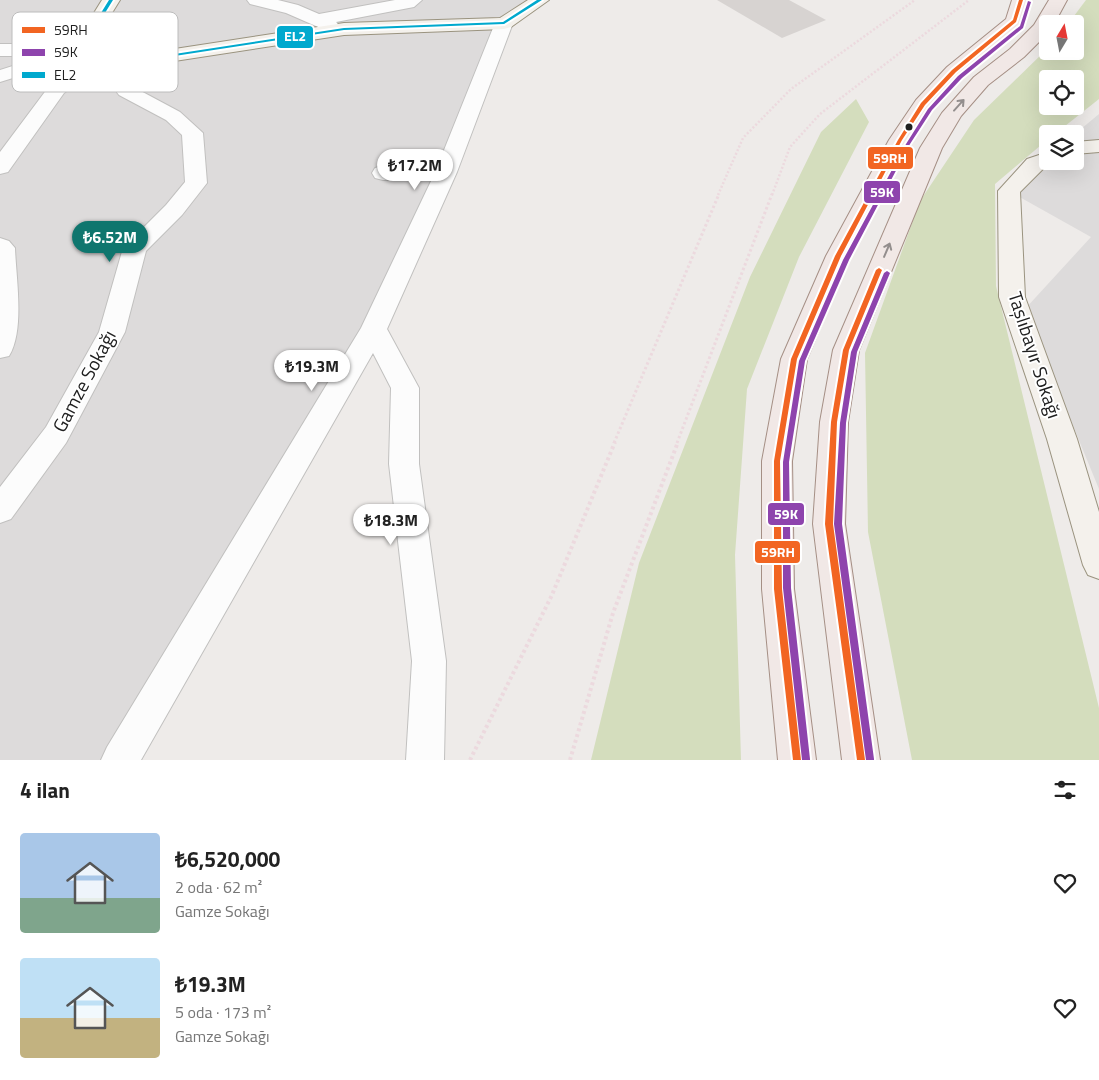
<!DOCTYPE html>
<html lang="tr">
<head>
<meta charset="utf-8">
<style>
	:root { --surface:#fff; --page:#f2f2f2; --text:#222; --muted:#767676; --accent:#0f766e }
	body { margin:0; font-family:"Titillium Web",sans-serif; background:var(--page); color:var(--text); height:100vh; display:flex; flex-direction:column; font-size:19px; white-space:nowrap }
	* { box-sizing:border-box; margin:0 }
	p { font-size:16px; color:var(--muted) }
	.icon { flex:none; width:28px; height:28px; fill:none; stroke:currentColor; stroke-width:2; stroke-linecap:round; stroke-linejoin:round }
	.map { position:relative; height:760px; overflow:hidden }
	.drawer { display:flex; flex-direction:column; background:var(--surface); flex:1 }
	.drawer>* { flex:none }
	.needle { width:32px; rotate:10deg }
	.tools { position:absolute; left:1039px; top:15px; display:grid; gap:10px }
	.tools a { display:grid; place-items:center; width:45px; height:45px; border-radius:5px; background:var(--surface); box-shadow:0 5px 20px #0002; font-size:25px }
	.price { position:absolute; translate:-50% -42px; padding:0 11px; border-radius:18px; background:#fff; color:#222; font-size:16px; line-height:32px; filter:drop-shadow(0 1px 2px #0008) }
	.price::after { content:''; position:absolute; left:50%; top:30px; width:15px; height:11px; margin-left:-8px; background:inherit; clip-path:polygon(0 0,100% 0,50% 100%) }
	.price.selected { background:var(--accent); color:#fff }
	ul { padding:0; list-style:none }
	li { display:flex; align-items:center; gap:15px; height:125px; padding:0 20px }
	li span { display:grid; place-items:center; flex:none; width:140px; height:100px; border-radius:5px; color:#555 }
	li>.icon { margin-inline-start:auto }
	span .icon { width:60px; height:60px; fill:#fffc; stroke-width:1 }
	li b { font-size:21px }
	h2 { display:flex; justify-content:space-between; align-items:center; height:60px; padding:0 20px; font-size:21px }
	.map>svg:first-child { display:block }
	.residential { fill:#dddbdb }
	.forest { fill:#d4ddbd; fill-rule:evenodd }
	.building { fill:#d7d3d1 }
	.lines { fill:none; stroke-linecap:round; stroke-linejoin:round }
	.street-casing { stroke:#c1c0bf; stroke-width:2 }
	.secondary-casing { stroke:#9a937f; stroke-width:2 }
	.primary-casing { stroke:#a58f85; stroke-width:2 }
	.path-far2 { stroke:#ecd9de; stroke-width:2.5; stroke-dasharray:2 2; stroke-linecap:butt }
	.path-far1 { stroke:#ecd9de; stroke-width:3; stroke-dasharray:2.5 2.5; stroke-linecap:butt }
	.path { stroke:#ecd9de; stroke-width:4; stroke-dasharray:3 3; stroke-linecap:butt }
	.street { fill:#fcfcfc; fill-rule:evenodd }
	.secondary { fill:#f4f1ec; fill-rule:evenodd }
	.primary { fill:#f1e8e6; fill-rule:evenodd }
	.bus-1-casing { stroke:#fff; stroke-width:4 }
	.bus-2-casing { stroke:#fff; stroke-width:4 }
	.bus-3-casing { stroke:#fff; stroke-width:4 }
	.bus-1 { fill:#f26522; fill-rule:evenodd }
	.bus-2 { fill:#8e44ad; fill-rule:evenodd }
	.bus-3 { fill:#00a9ce; fill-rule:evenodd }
	.oneway { stroke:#938e8d }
	.bus-dot { fill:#202020; stroke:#fff; stroke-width:2 }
	.labels { text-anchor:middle; stroke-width:4; stroke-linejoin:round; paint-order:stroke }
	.street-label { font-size:19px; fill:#202020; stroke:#fff }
	.key { fill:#fff; stroke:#bcbcbc; stroke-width:1 }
	.key-label { font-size:14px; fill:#202020 }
	.line-badge { stroke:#fff; stroke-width:2 }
	.badge-label { font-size:14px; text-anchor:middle; font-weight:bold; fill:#fff }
</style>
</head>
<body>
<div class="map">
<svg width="1099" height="760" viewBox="0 0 1099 760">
	<rect width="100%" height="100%" fill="#eeebe9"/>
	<path class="residential" d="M0,0h540l-36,23 -130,306 -254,431h-120z
		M1099,114v375l-74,-180 66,-72 -82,-46 39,-30h27v-27z"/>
	<path class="forest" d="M1086,0h13v99l-44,35h-7l-1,6 -52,44 1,102 103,422v52h-187l-44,-228 -3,-179 55,-152 54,-81 73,-71 1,2h27v-27h-7zM1048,79h27v27h-27z
		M856,99l13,23 -70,135 -52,132 -12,166 6,205h-150l48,-197 111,-286 71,-145z"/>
	<path class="building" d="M717,0h72l37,20 -44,18z"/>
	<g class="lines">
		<g class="street-casing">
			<path id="street" d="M247,0h31l20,5 21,9 76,-14h27l-8,7 -78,15 5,5 -2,4 -7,2 -46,-20 -36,-9z
				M504,17l7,2 2,4 -56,149 -70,157 32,59v76l27,197 -2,99h-38l6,-99 -23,-197 2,-76 -18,-35 -232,407h-40l6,-13 254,-419 71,-149 -49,1 -8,-2 -3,-5 3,-5 8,-2 55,-1 57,-142 2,-4z
				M98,39l7,2 2,4 -2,3 11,1 3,4 -3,4 -52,36 -56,79 -8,2v-22l50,-67 50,-34 -100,31v-12l44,-14h-44v-12h55l7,2 2,3z
				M133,52l7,2 3,4 -6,31 43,23 23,21 4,50 -25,32 -36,36 -21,81 -59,111 -55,76 -11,4v-36l46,-60 53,-95 24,-84 43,-43 19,-23 -3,-47 -16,-15 -47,-25 -3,-4 7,-33 3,-4z
				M0,238l9,3 6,7c1,30 10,82 -6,108l-9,2z"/>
		</g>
		<g class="secondary-casing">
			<path id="secondary" d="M102,0h18l-13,21 1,25 25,6h22l189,-29 156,-5 28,-18h21l-38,27 -7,2 -160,6 -189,29h-22l-41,-10 -3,-4v-29z
				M1099,140v12l-24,2v-12z
				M1048,152v9h9l-14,8 -23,23 5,105 52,142 22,73v67l-11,-4 -5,-10 -36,-126 -48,-142 -1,-106 29,-32z"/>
		</g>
		<g class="primary-casing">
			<path id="primary" d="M1012,0h18l-9,25 -60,50 -30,32 -20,33 -61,116 -43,103 -15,102 2,128 22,171h-38l-16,-171v-128l19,-102 45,-103 63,-116 27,-40 31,-33 59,-48z
				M1049,0h18l-13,24h-6v9l-24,24 -36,28 -27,31 -19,32 -83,202 -11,72 -3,102 35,236h-38l-29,-236 7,-102 13,-72 87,-202 22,-35 32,-36 36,-28 24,-24z"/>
		</g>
		<path class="path-far2" d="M718,195l25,-57 48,-49 124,-89
			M772,195l18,-48 30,-33 149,-114"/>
		<path class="path-far1" d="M614,443l105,-249
			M677,443l95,-249"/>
		<path class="path" d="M470,760l82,-165 63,-153
			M570,760l43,-147 65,-171"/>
		<use href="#street" class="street"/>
		<use href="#secondary" class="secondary"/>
		<use href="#primary" class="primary"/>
		<g class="bus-1-casing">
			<path id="bus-1" d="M1019,0h4l-7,22 -60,50 -31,33 -23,35 -61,116 -44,103 -17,102 2,128 19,171h-8l-19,-171v-128l17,-102 44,-103 63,-116 23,-37 31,-33 61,-50z
				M879,268l3,2 -33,80 -12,72 -4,102 32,236h-8l-32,-236 6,-102 12,-72 33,-80z"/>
		</g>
		<g class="bus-2-casing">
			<path id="bus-2" d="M1028,1l3,1 -8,26 -61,50 -30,32 -22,34 -61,116 -44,101 -16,101 2,126 19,171v1h-8l-19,-172v-126l16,-101 44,-101 63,-116 22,-35 30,-33 62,-50z
				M887,271l3,2 -33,79 -11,71 -4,101 32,235v1h-8l-32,-236 6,-101 11,-71 33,-79z"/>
		</g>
		<g class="bus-3-casing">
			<path id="bus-3" d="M109,0h4l-13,21 1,28 32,8h22l189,-29 159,-6 34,-22h5l-38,24 -160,6 -189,29h-22l-36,-8 -1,-30z"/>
		</g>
		<use href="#bus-1" class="bus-1"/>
		<use href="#bus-2" class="bus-2"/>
		<use href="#bus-3" class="bus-3"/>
	</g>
	<defs><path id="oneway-shaft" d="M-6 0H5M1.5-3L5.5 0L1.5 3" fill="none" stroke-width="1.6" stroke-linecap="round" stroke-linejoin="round" transform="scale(1.25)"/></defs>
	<g class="oneway">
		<use href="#oneway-shaft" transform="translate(959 105) rotate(-48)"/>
		<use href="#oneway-shaft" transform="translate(887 250) rotate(-67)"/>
	</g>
	<circle class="bus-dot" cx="909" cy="127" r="4.5"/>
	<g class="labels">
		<g class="street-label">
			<text transform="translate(1035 355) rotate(72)" y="7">Taşlıbayır Sokağı</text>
			<text transform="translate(84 381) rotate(-62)" y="7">Gamze Sokağı</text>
		</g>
	</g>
	<rect x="12" y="12" width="166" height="80" rx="8" class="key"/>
	<rect x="22" y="27" width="23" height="6" fill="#f26522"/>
	<rect x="22" y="49" width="23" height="7" fill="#8e44ad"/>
	<rect x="22" y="72" width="23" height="6" fill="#00a9ce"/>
	<g class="key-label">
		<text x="54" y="35">59RH</text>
		<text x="54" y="57">59K</text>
		<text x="54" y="80">EL2</text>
	</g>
	<g class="line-badge">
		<rect x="276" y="25" width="38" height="24" rx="5" fill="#00a9ce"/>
		<rect x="867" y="146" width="47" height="24" rx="5" fill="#f26522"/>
		<rect x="863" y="180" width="38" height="24" rx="5" fill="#8e44ad"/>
		<rect x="767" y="502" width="38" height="24" rx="5" fill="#8e44ad"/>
		<rect x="754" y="540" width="47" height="24" rx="5" fill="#f26522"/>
	</g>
	<g class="badge-label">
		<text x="295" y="41">EL2</text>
		<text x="890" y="163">59RH</text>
		<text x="882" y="197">59K</text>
		<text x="786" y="519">59K</text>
		<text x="778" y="557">59RH</text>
	</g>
</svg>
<div class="tools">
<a><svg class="needle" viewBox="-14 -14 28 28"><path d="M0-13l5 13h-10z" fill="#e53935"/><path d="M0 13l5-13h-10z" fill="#767676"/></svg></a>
<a><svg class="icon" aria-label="locate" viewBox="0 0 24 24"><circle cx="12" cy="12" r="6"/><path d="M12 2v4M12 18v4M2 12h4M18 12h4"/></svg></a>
<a><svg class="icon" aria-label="layers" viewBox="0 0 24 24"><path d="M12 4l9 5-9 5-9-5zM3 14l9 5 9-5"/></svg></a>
</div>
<b class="price" style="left:415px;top:191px">₺17.2M</b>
<b class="price selected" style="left:110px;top:263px">₺6.52M</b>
<b class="price" style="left:312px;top:392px">₺19.3M</b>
<b class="price" style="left:391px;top:546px">₺18.3M</b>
</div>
<section class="drawer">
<h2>4 ilan<svg class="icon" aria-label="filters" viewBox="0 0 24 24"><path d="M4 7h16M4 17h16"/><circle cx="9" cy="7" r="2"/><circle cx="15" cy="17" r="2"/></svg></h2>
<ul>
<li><span style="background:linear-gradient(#a9c7e8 65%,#7fa58c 0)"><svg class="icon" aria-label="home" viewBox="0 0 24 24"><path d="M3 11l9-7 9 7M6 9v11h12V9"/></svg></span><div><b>₺6,520,000</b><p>2 oda · 62 m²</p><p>Gamze Sokağı</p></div><svg class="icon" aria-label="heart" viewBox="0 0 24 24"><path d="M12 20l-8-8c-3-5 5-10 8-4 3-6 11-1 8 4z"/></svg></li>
<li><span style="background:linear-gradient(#bfe0f5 60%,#c2b280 0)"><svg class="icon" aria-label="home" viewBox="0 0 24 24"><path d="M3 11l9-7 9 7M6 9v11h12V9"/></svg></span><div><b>₺19.3M</b><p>5 oda · 173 m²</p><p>Gamze Sokağı</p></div><svg class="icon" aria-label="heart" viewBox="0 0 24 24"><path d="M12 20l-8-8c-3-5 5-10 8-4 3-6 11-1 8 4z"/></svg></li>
</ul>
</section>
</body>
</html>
